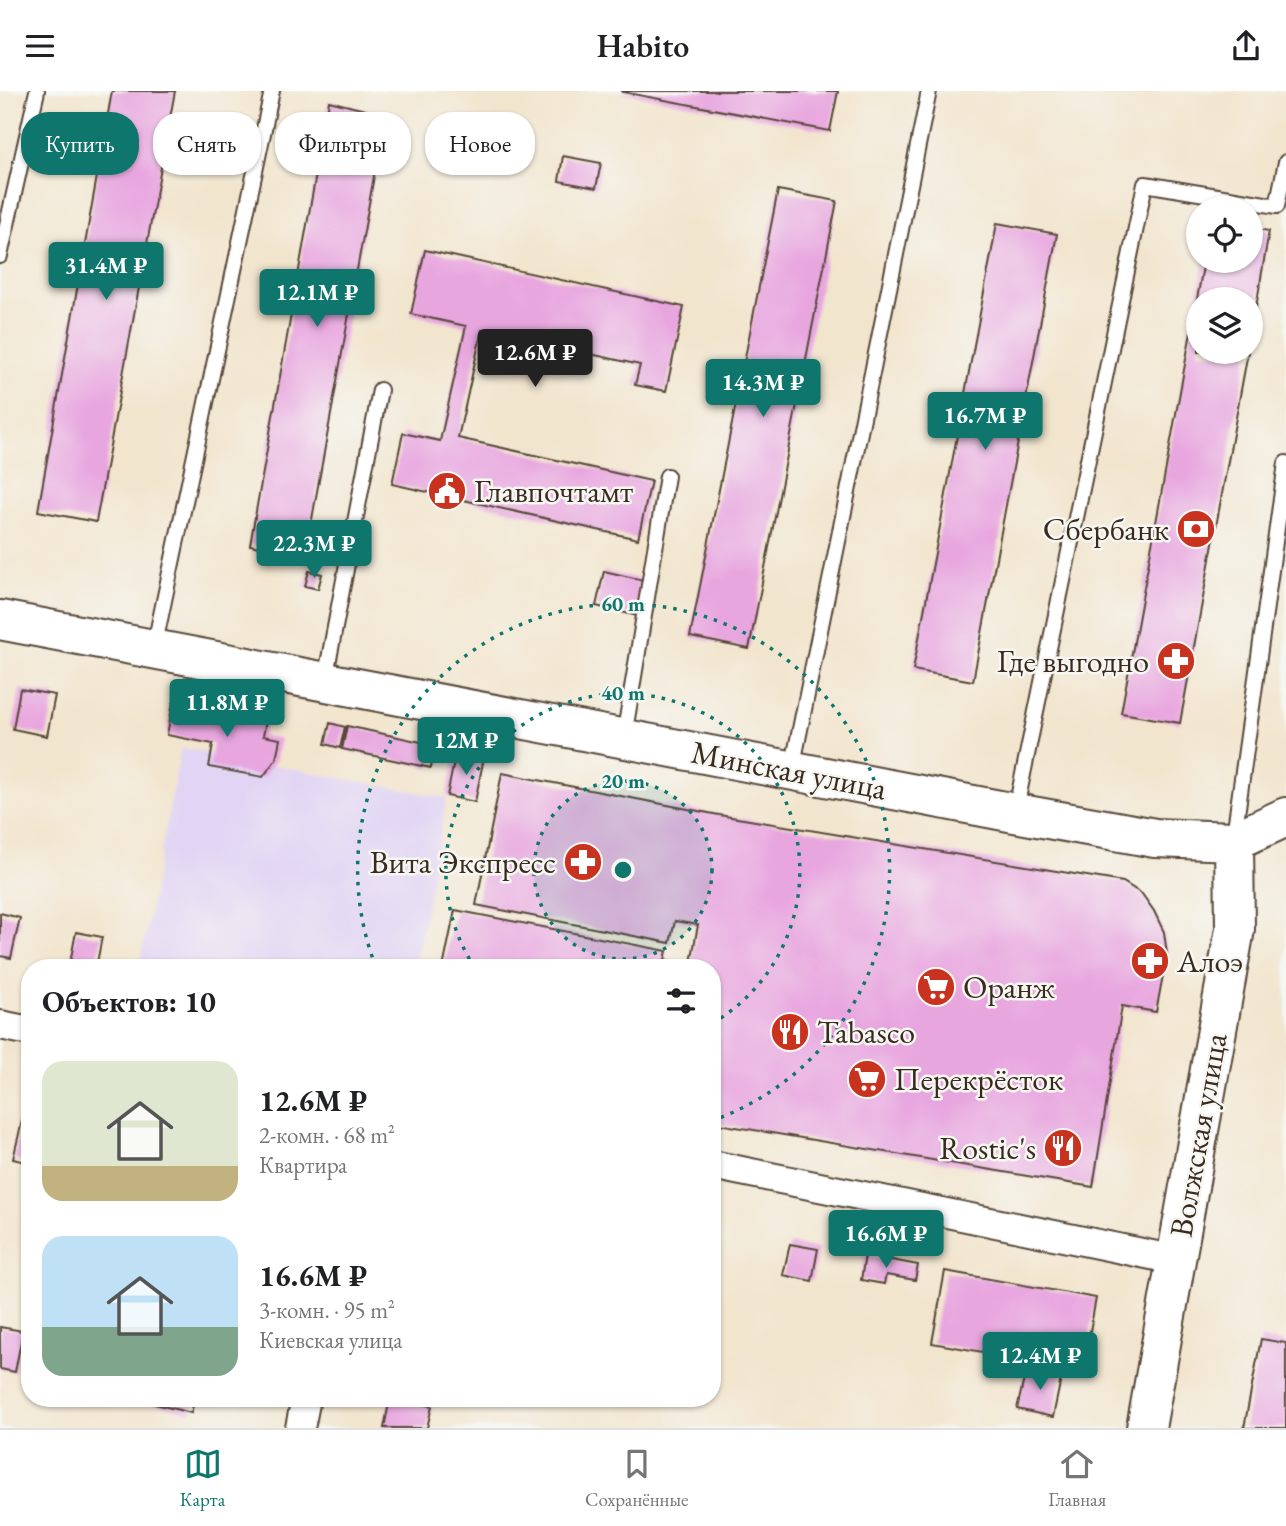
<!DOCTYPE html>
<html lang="ru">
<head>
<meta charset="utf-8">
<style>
	:root { --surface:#fff; --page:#f2f2f2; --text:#202124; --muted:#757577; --line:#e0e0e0; --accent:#0f766e }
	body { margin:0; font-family:"EB Garamond",serif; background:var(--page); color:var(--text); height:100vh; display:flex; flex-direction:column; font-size:26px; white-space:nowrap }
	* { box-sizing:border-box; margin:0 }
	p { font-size:23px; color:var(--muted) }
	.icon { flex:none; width:38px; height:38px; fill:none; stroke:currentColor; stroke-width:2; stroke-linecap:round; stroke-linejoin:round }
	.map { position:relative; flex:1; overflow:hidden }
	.panel { position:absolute; left:21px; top:868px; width:700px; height:448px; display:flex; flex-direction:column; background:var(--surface); border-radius:28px; box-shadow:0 2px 5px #0004 }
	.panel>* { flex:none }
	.guide { position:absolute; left:21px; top:21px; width:700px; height:63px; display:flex; gap:14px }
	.fabs { position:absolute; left:1186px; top:105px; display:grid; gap:14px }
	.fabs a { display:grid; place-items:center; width:77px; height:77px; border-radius:50%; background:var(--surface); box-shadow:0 2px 5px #0004; font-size:35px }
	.price { position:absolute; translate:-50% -60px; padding:0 16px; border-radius:7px; background:var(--accent); color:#fff; font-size:23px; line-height:46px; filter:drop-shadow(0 2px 4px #0008) }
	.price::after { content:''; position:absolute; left:50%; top:42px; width:21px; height:16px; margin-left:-10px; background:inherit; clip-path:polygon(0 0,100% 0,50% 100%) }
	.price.current { background:#222; color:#fff }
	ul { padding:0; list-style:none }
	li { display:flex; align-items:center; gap:21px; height:175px; padding:0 21px }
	li span { display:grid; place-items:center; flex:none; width:196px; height:140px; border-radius:21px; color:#555 }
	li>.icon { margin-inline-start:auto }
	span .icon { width:84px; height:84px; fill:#fffc; stroke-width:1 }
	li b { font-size:30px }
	h2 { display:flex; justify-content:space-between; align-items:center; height:84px; padding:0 21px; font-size:30px }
	.pill { padding:0 24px; border-radius:28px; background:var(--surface); box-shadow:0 2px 5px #0004; font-size:24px; line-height:63px }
	.pill.current { background:var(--accent); color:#fff }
	header { display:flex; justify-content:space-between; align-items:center; height:91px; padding:0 21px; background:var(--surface); font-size:32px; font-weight:600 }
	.menu { display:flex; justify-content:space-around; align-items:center; height:98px; border-top:2px solid var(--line); background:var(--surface); font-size:19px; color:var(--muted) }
	.menu a { display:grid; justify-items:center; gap:4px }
	.menu .current { color:var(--accent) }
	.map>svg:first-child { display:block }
	.built { fill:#e1d4f4 }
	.building { fill:#e8a6df }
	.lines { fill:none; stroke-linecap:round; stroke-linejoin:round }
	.lane-casing { stroke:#564638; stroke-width:18 }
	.street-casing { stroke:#564638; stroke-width:32 }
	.secondary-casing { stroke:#564638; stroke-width:42 }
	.lane { stroke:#fff; stroke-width:14 }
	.street { stroke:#fff; stroke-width:28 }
	.secondary { stroke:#fff; stroke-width:38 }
	.ring { fill:none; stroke:#0f766e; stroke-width:3.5; stroke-dasharray:3.5 7 }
	.labels { text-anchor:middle; stroke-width:5; stroke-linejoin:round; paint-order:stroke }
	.poi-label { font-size:32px; fill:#3b2a1e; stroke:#f6f6f2; text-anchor:start }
	.street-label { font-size:32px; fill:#3b2a1e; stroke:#f6f6f2 }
	.centre { fill:#0f766e; stroke:#f6f6f2; stroke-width:3.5 }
	.ring-label { font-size:21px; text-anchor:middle; font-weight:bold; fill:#0f766e; stroke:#f6f6f2; stroke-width:5; stroke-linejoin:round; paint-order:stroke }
</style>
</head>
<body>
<header><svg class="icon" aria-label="menu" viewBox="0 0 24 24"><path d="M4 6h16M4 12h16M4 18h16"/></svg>Habito<svg class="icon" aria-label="share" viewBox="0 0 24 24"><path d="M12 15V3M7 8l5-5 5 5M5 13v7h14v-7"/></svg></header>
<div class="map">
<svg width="1286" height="1337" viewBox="0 0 1286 1337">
	<rect width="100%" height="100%" fill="#f6f6f2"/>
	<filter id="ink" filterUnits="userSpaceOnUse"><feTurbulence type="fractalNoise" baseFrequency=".0143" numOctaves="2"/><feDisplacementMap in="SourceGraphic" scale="14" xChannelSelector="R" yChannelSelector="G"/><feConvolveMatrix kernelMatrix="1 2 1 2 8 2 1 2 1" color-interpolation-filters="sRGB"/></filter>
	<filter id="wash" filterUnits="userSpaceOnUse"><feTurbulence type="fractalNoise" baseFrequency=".00686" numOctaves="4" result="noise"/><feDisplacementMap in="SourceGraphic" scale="28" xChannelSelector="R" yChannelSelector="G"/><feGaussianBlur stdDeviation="1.57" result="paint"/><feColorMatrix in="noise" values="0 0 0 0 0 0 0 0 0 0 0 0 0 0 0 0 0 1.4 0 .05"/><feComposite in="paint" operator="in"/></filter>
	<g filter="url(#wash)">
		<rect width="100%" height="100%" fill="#f2e5ce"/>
		<path class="built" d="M181,657l266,50 -32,170h-276z"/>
		<g id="blocks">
			<path class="building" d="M112,0h63l-79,431 -58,-11z
				M622,0h216l-8,40 -208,-39z
				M329,10l56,14 -80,443 -55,-13z
				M563,65l38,7 -5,25 -37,-7z
				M778,99l59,11 -88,448 -59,-12z
				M997,132l60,11 -84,447 -60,-11z
				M1251,137l18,3 -16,94h-2v-26h-52v53h49l-68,371 -59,-10 83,-452h47z
				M425,159l259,57 -18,84 -31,-6 5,-20 -158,-35 -24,108 193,43 -13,58 -246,-55 11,-51 37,8 26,-115 -55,-12z
				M309,480l13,3 -4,15 -13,-3z
				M604,480l43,10 -9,35 -42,-10z
				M20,598l35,6 -8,41 -34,-7z
				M173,612l93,18 -3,15 17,3 -4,20 -13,18 -54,-10 4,-23 -46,-9z
				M330,632l15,4 -5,21 -15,-4z
				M347,635l88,19 -4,23 -89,-19z
				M456,661l28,5 -9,45 -28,-6z
				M502,682l217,42 404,67 19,12 12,17 10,21 3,22 -11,58 -34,-6 -29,181 -381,-64v-155h-22l8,-43 -23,-4 -5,22 -194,-38z
				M455,819l212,41 -2,9 10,2 -1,6h-231z
				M0,822l20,5 -9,40 -11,-2z
				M76,841l26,5 -6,31h-27z
				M27,1009l3,1v62l-17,-4z
				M790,1153l28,5 -6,32 -29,-6z
				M865,1164l53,10 -3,15 -29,-5 -2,9 -23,-4z
				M945,1180l151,27 -13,72 -151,-27z
				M0,1236l23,4 -8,41 -15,-3z
				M1261,1248l25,4v85h-42z
				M1027,1275l35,8 -9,43 -36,-8z
				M131,1307h64l-4,15z
				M390,1307l42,8 -5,22h-43z"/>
		</g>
	</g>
	<g filter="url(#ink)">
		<use href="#blocks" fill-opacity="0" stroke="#564638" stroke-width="2"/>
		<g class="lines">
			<g class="lane-casing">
				<path id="lane" d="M0,165l37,-165
					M154,557l118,-557
					M325,589l55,-290
					M624,646l43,-261
					M792,678l137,-678
					M1015,722l130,-629 132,22 9,-44
					M1234,745l52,-373"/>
			</g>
			<g class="street-casing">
				<path id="street" d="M0,934l30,6
					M712,1074l464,95
					M300,1337l6,-30"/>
			</g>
			<g class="secondary-casing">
				<path id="secondary" d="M0,529l1015,193 140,25 79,3 52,-24
					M1146,1337l89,-499 -1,-88"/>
			</g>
			<use href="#lane" class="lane"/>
			<use href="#street" class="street"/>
			<use href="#secondary" class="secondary"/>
		</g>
	</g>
	<circle cx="623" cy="779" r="89" fill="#0f766e" fill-opacity=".12"/>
	<g class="ring">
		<circle cx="623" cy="779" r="89"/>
		<path d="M475 877A177 177 0 1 1 713 932"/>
		<path d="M376 876A266 266 0 1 1 714 1029"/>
	</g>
	<defs>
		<g id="civic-disc" transform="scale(2.0125)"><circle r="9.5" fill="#c8321e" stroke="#f6f6f2"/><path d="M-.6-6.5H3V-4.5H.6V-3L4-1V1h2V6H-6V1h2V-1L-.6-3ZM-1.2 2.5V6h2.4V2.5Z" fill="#fff"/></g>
		<g id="bank-disc" transform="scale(2.0125)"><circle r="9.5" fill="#c8321e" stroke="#f6f6f2"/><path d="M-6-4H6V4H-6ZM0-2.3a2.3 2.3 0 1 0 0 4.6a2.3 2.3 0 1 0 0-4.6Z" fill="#fff"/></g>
		<g id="pharmacy-disc" transform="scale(2.0125)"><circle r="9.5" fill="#c8321e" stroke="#f6f6f2"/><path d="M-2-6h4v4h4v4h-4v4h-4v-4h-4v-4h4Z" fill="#fff"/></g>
		<g id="supermarket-disc" transform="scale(2.0125)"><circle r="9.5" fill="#c8321e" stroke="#f6f6f2"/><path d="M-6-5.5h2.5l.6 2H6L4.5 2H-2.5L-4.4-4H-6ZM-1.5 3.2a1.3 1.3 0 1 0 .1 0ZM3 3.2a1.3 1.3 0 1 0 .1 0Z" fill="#fff"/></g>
		<g id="restaurant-disc" transform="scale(2.0125)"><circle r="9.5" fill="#c8321e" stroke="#f6f6f2"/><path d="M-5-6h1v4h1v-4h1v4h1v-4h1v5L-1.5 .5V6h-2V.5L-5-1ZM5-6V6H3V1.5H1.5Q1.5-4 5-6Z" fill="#fff"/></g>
	</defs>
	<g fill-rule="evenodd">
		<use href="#civic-disc" x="447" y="400"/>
		<use href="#bank-disc" x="1196" y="438"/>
		<use href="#pharmacy-disc" x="1176" y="570"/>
		<use href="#pharmacy-disc" x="583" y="771"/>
		<use href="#pharmacy-disc" x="1150" y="870"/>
		<use href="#supermarket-disc" x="936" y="896"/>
		<use href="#restaurant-disc" x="790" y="941"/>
		<use href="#supermarket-disc" x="867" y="988"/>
		<use href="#restaurant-disc" x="1063" y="1057"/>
	</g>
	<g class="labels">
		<g class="poi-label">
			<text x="474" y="411">Главпочтамт</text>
			<text x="1169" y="449" text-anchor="end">Сбербанк</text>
			<text x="1149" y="581" text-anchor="end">Где выгодно</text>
			<text x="556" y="782" text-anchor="end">Вита Экспресс</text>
			<text x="1177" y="881">Алоэ</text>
			<text x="963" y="907">Оранж</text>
			<text x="817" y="952">Tabasco</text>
			<text x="894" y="999">Перекрёсток</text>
			<text x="1036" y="1068" text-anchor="end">Rostic's</text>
		</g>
		<g class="street-label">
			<text transform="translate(789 679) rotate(11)" y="11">Минская улица</text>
			<text transform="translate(1198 1044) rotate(-80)" y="11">Волжская улица</text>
		</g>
	</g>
	<circle cx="623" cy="779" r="10" class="centre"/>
	<g class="ring-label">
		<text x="623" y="520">60 m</text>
		<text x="623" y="609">40 m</text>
		<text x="623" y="697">20 m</text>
	</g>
</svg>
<div class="fabs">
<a><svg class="icon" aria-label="locate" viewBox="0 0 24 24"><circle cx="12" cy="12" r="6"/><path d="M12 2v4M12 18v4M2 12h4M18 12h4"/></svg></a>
<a><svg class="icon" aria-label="layers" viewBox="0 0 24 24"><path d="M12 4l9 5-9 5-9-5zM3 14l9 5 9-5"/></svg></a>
</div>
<b class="price" style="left:106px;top:211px">31.4M ₽</b>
<b class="price" style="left:317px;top:238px">12.1M ₽</b>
<b class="price current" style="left:535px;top:298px">12.6M ₽</b>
<b class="price" style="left:763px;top:328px">14.3M ₽</b>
<b class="price" style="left:985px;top:361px">16.7M ₽</b>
<b class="price" style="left:314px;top:489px">22.3M ₽</b>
<b class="price" style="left:227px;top:648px">11.8M ₽</b>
<b class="price" style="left:466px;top:686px">12M ₽</b>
<b class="price" style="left:886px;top:1179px">16.6M ₽</b>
<b class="price" style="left:1040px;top:1301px">12.4M ₽</b>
<div class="guide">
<a class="pill current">Купить</a>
<a class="pill">Снять</a>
<a class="pill">Фильтры</a>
<a class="pill">Новое</a>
</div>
<section class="panel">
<h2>Объектов: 10<svg class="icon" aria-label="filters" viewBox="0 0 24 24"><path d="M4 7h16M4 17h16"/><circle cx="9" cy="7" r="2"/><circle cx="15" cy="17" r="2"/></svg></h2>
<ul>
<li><span style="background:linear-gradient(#dfe7d0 75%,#c2b280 0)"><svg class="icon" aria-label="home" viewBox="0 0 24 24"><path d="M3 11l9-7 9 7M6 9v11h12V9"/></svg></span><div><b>12.6M ₽</b><p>2-комн. · 68 m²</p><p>Квартира</p></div></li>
<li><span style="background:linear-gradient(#bfe0f5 65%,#7fa58c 0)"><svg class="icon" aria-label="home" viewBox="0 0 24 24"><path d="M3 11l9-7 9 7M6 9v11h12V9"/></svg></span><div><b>16.6M ₽</b><p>3-комн. · 95 m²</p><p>Киевская улица</p></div></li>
</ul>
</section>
</div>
<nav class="menu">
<a class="current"><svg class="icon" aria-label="map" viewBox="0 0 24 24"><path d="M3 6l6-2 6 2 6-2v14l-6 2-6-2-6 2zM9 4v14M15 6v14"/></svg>Карта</a>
<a><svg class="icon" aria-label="saved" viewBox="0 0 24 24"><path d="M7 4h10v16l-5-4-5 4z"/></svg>Сохранённые</a>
<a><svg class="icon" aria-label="home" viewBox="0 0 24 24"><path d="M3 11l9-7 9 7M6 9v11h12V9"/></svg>Главная</a>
</nav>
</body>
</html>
